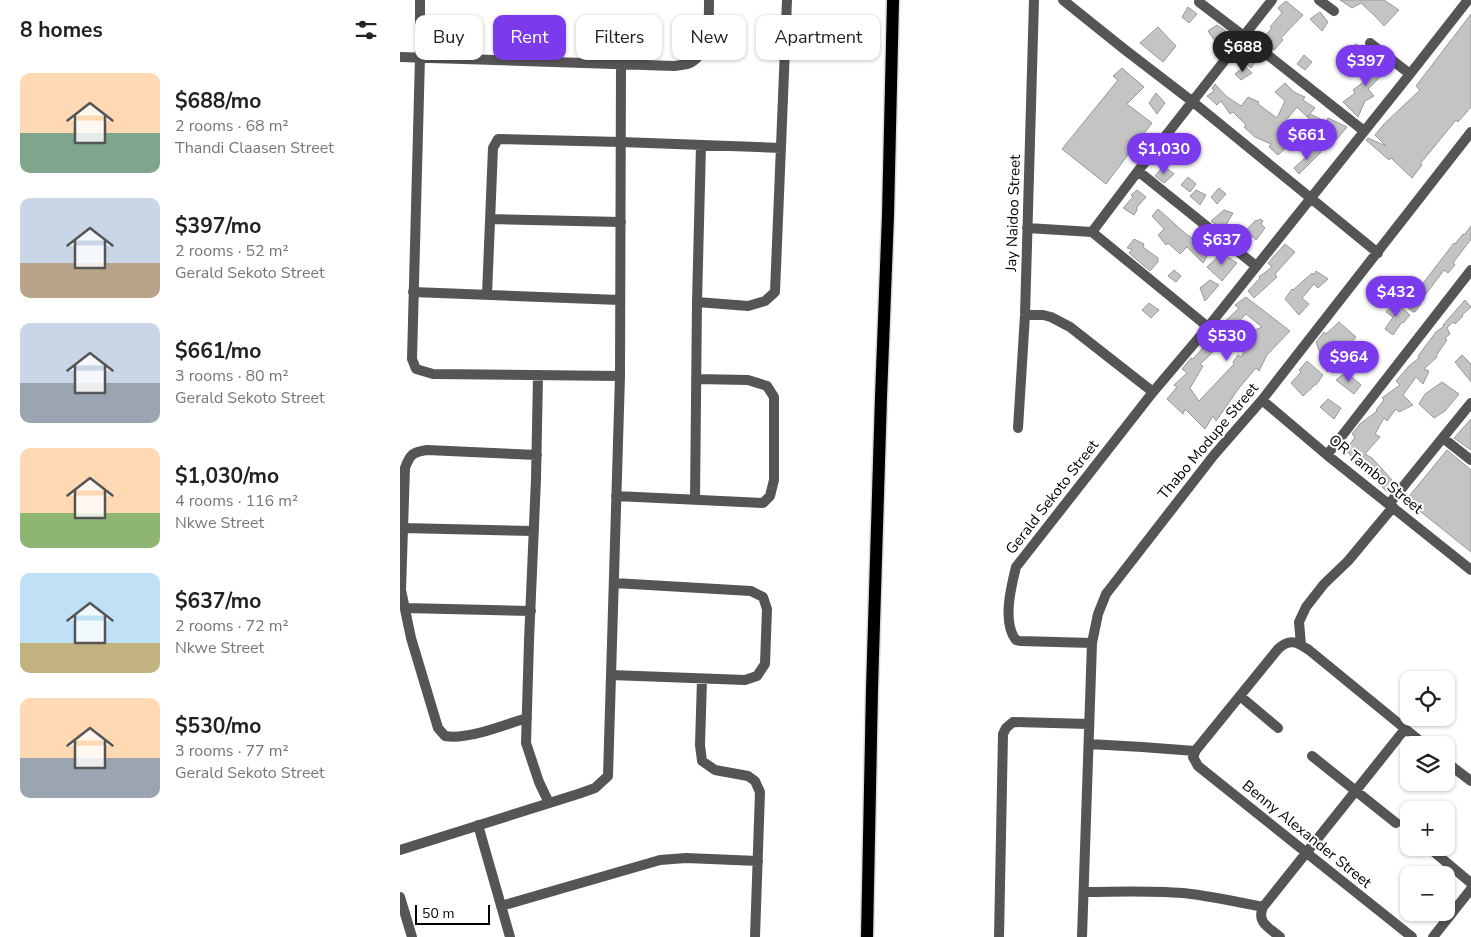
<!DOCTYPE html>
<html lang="en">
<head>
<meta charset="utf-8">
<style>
	:root { --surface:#fff; --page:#f2f2f2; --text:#222; --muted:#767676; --accent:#7c3aed }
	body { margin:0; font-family:"Nunito Sans",sans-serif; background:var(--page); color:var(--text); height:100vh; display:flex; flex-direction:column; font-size:19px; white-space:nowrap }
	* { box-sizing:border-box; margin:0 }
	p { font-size:16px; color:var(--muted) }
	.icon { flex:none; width:28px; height:28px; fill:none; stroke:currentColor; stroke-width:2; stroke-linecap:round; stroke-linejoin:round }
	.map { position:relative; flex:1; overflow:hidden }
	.panel { display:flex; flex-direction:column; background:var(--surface); width:400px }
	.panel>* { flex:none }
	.hud { position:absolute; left:15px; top:15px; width:475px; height:45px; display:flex; gap:10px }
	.tools { position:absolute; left:1000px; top:671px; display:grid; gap:10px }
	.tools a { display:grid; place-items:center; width:55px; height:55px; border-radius:10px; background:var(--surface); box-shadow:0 1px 4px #0004; font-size:25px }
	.scale { position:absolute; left:15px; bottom:12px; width:75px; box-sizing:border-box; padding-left:5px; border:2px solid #000; border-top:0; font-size:14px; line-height:18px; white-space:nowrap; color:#000; -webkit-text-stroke:4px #fff; paint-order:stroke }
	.price { position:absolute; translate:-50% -42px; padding:0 11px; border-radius:18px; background:var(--accent); color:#fff; font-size:16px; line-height:32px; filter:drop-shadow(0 1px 2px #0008) }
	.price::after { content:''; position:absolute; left:50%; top:30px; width:15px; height:11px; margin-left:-8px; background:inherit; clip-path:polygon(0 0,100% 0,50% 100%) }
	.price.current { background:#222; color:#fff }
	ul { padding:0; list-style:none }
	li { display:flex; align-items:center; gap:15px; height:125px; padding:0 20px }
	li span { display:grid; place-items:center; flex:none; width:140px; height:100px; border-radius:10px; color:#555 }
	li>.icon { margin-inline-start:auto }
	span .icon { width:60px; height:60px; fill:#fffc; stroke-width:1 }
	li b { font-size:21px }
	h2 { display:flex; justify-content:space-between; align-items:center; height:60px; padding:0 20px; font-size:21px }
	.pill { padding:0 18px; border-radius:10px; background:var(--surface); box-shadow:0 1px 4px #0004; font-size:18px; line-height:45px }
	.pill.current { background:var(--accent); color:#fff }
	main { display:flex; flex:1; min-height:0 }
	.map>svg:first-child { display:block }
	.building { fill:#c4c4c4; stroke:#999; fill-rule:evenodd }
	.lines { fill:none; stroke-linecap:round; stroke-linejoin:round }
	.primary-casing { stroke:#dbdbdb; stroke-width:15 }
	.street { stroke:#555; stroke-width:10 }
	.primary { stroke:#000; stroke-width:12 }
	.labels { text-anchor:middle; stroke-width:4; stroke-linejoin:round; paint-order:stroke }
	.street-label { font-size:15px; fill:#000; stroke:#fff }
</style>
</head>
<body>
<main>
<section class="panel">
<h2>8 homes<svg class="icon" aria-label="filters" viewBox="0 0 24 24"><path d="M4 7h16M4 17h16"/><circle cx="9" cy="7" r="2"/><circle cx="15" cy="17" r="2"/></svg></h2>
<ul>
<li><span style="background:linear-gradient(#ffd9b3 60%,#7fa58c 0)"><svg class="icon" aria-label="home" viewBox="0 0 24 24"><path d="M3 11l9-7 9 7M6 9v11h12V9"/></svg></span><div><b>$688/mo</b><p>2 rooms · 68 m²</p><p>Thandi Claasen Street</p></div></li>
<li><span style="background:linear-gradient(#c9d6e8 65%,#b9a48a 0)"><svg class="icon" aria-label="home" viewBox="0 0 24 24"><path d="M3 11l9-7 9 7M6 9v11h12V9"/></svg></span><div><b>$397/mo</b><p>2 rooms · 52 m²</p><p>Gerald Sekoto Street</p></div></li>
<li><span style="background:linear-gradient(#c9d6e8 60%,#9aa5b1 0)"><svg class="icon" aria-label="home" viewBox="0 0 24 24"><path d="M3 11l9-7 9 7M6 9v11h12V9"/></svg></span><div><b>$661/mo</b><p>3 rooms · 80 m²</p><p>Gerald Sekoto Street</p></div></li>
<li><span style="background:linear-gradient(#ffd9b3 65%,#8fb573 0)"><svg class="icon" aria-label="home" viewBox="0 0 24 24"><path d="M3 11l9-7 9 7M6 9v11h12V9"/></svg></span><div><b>$1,030/mo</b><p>4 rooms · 116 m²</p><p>Nkwe Street</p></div></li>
<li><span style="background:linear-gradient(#bfe0f5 70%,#c2b280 0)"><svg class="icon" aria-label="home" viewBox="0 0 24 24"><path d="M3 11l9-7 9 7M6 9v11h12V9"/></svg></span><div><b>$637/mo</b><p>2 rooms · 72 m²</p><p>Nkwe Street</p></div></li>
<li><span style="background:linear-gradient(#ffd9b3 60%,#9aa5b1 0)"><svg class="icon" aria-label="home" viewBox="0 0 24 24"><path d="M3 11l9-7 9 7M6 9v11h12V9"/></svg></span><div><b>$530/mo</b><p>3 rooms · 77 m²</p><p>Gerald Sekoto Street</p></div></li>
</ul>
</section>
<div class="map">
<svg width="1071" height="937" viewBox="0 0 1071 937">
	<rect width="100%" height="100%" fill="#fff"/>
	<path class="building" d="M940,0h44l15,10 -15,16 -8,-9 -15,-14 -9,5z
		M886,1l17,14 -22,23 2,2 -9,10 -11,-12 9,-10 -2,-1 12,-14 -4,-5z
		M788,7l9,7 -8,9 -7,-6z
		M920,12l8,10 -6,9 -12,-12z
		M1071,14v93l-13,15 -2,-2 -36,44 2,1 -10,13 -21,-20 -2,2 -23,-20 2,-2 18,8 -11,-11 9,-11 36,-34 -4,-4z
		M817,25l9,6 -11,10 -7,-10z
		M758,27l18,19 -13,16 -23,-19z
		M956,44l9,6 -8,10 -8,-10z
		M848,52l9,7 -6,9 -11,-9z
		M904,55l8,7 -7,8 -8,-6z
		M977,57l13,10 -22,22 6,7 -9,5 -7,16 -15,-15 12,-9 -2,-3 13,-10 -2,-3 11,-12 -3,-3z
		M845,66l7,7 -11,7 -6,-6z
		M722,68l22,19 -17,17 25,19 -46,61 -44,-35 56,-69 -5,-4z
		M885,83l9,9 11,5 -2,3 12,8 -8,9 -10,-10 -18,22 15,12 -16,14 -9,-8 2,-3 -16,-7 -11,-10 2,-2 -13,-13 -3,2 -9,-13 -4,4 -10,-9 7,-5 -2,-3 3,-4 11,12 15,10 7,-9 11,5 -1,2 19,14 8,-17 -10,-9z
		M756,93l9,10 -8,11 -8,-11z
		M910,114l16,8 2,-4 19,9 -11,13 -1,-1 -11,11 -12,-10 11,-10 -15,-12z
		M782,138l10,8 -7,11 -12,-10z
		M917,147l4,5 -22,22 -5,-6z
		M764,166l10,8 -10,9 -9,-7z
		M788,177l8,7 -6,8 -9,-7z
		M819,188l7,6 -9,10 -6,-7z
		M737,190l9,7 -9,10v3l-3,5 -11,-7 10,-11 -2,-2z
		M796,190l10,5 -6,10 -10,-9z
		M758,209l28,25 11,7 12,12 -6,10 -16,-16 -7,7 -12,-11 -2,2 -8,-10 6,-6 -12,-13z
		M824,210l9,3 -10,17 -12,-9z
		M860,219l3,2 -2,3 4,4 -9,12 -4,-4 -8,11 -8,-6 20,-21 1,1z
		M1071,226v13l-18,24 2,2 -7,8 -4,-3 -24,32 1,2 -6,8h-2l-6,-5 11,-15 -1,-1 37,-48 1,1 8,-10 1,1z
		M734,239l10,5 -1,3 15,11v4l-8,9 -21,-18 3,-4 -5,-1z
		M885,244l10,8 -20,22 2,3 -23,21 -6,-7 12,-13 -1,-1 13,-10 -4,-4z
		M822,253l15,10 -15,18 -15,-14z
		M774,270l7,6 -5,6 -8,-6z
		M916,271l12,8 -10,9 -4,-4 -12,14 7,6 -10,11 -14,-16 7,-10 1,1 19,-17 2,2z
		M983,276l6,6 -14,18 -8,-5z
		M810,280l9,5 -14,16 -5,-13z
		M846,297l44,34 -23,24 -8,16 -3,-3 -17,20 -23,33 -3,-5 -8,13 -20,-20 -2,5 -16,-15 10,-12 -3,-2 13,-12 -5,-4 9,-11 2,1 24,-27 -1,-2 23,-22 -4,-3zM846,314l16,13 -16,7 6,5 -11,18 -3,-2 -5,7 1,2 -35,37 -9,-13 13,-22 -3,-2 11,-10 9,-12z
		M1065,300l6,7 -9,8 1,1 -8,8 -2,-2 -6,6 3,6 -5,4 2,2 -11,16 1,1 -13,12 5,2 -6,13 -7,-7 -13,18 10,10 -14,7 -3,-3 -9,12 -3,-3 -9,16 5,3 -15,17 7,4 20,22 -5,12 -23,-24 -1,2 -17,-20 9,-13 -3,-3 8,-10 17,-13 -1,-1 8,-10 -2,-2 18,-13 -4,-4 13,-15 10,-8 -1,-2 18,-24 8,-6 -1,-1z
		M995,302l15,13 -7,8 -1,-1 -9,13 -8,-6 8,-12 -7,-5z
		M749,303l10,7 -8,8 -9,-8z
		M939,322l17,15 -29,35 -11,-30 8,-10 2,2z
		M1062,355l9,9v18l-16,-20z
		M907,361l16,14 -7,10v-1l-13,12 -12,-13 10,-11 -2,-2z
		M946,372l15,13 -7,9 -18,-14z
		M1042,382l17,12 -14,17 -11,7 -15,-14 6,-10z
		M928,399l13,9 -7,11 -14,-12z
		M1071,419v31l-17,-12z
		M1047,450l24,20v82l-65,-52z"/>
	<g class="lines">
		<g class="primary-casing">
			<path id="primary" d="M467,937l5,-248 9,-292 7,-182 5,-215"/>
		</g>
		<path class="street" d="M20,0v57l-8,302 4,10 17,5 187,2
			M663,0l61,49 69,53 185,151
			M919,0l15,11
			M799,2l46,35 119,94
			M970,43l40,31
			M0,57l274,9c5,-1 11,-1 16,-3 20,-9 19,-44 19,-63
			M738,171l118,95
			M90,219l131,3
			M627,228l65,4 116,95
			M692,232l46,-61 134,-171
			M13,292l207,8
			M87,295l6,-147 5,-9 123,3 160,6
			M297,302l51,4 17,-5 10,-9 12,-292
			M625,315h18l8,2 19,10 83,65
			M138,375l-2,104 -7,162 -3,102 13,39 10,21
			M862,400l65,55 144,115
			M618,428l7,-113 9,-315
			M1043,438l28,22
			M927,455l144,-185
			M216,496l147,7 7,-7 4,-16v-83l-7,-11 -19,-6 -52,-1
			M295,499l2,-197 4,-157
			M989,504l82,-101
			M3,528l131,3
			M5,608l126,3
			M692,643l-72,-2 -4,-1c-14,-17 -5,-53 0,-73l137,-175 55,-65 202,-253 58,-74
			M901,645l-2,-23 7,-15 18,-23 24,-23 45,-54
			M211,675l134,5 12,-4 8,-12 2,-55 -4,-12 -12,-6 -137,-8
			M302,679l-2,66 2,16 13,9 33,6 7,5 5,11 -5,145
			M840,696l38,32
			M127,718c-24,7 -58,22 -82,18l-7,-8 -27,-90 -10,-48 4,-122c5,-14 8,-16 22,-18l110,5
			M689,744l53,3 53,4
			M912,756l84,67
			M1046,762l25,19
			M78,825l32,112
			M0,850l178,-56 17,-6 13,-12 12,-400 1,-312
			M1034,852l37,31
			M684,892c35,0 71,-2 107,2 24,3 48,8 72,13
			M0,897l12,40
			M101,906l159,-46 26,-2 72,3
			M599,937l4,-203 3,-6 7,-6 76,2
			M682,937l10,-294 6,-29 8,-20 108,-139 48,-55 209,-268
			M880,937c-10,-9 -24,-14 -17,-30l142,-178
			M1012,937l-214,-171 -5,-9 3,-7 82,-101c12,-11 19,-7 31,1l116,95
			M1033,937l38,-48"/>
		<use href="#primary" class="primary"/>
	</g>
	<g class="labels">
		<g class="street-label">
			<text transform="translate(613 213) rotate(-88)" y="5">Jay Naidoo Street</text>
			<text transform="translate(808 441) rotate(-50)" y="5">Thabo Modupe Street</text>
			<text transform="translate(976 474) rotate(39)" y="5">OR Tambo Street</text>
			<text transform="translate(652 497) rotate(-52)" y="5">Gerald Sekoto Street</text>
			<text transform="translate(907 834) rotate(39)" y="5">Benny Alexander Street</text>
		</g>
	</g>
</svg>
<div class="tools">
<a><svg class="icon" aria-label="locate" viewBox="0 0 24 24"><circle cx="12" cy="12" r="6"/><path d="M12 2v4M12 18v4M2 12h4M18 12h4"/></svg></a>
<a><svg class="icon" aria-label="layers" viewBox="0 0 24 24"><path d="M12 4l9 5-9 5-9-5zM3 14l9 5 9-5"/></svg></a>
<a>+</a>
<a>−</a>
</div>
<div class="scale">50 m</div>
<b class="price current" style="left:843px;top:73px">$688</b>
<b class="price" style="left:966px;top:87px">$397</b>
<b class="price" style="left:907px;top:161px">$661</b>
<b class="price" style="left:764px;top:175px">$1,030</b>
<b class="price" style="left:822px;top:266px">$637</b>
<b class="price" style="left:996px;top:318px">$432</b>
<b class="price" style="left:827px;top:362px">$530</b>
<b class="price" style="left:949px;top:383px">$964</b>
<div class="hud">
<a class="pill">Buy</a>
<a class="pill current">Rent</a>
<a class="pill">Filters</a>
<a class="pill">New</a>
<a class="pill">Apartment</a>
</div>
</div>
</main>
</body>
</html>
